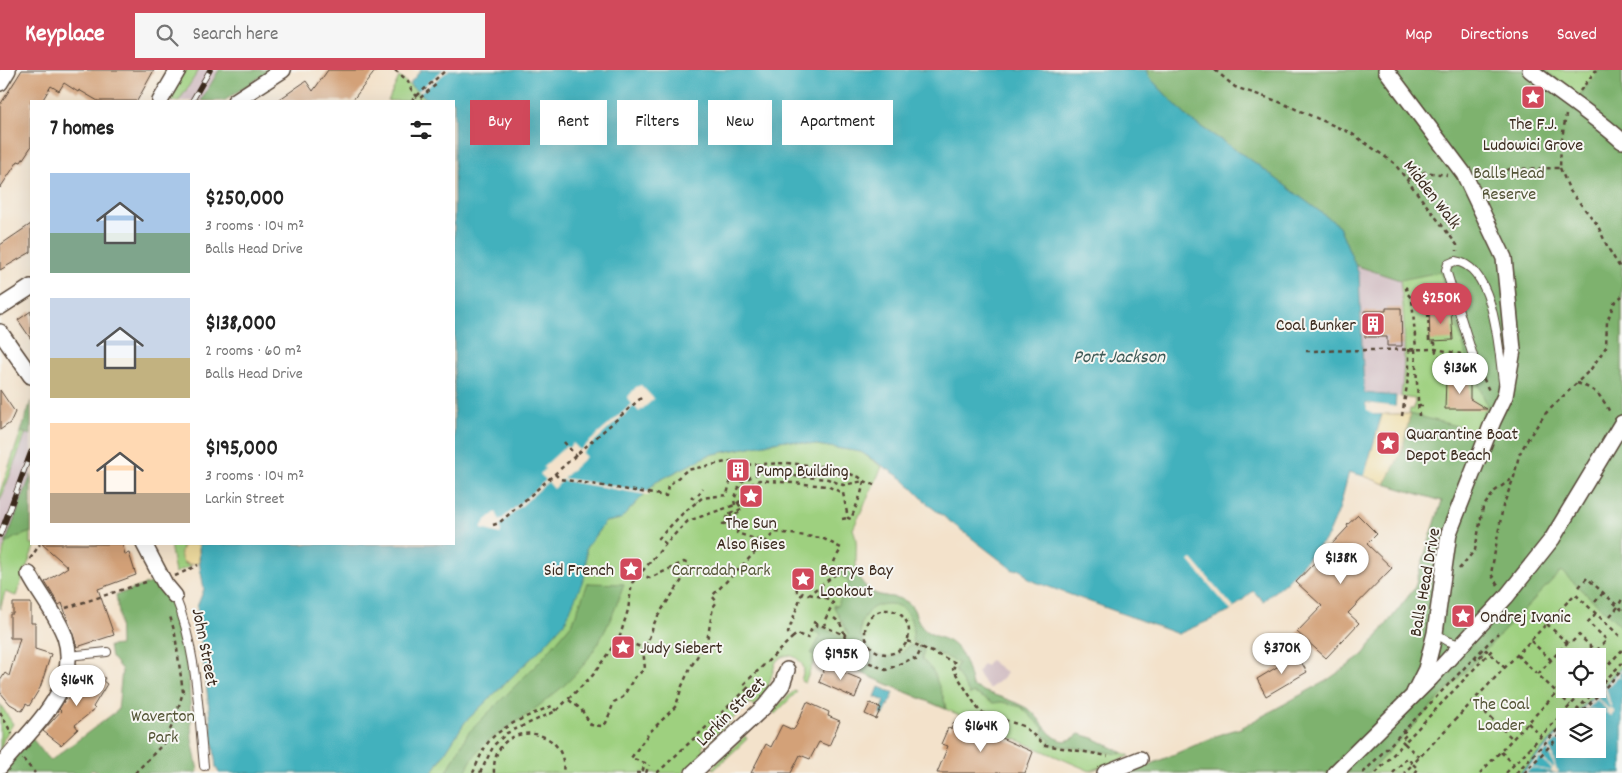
<!DOCTYPE html>
<html lang="en">
<head>
<meta charset="utf-8">
<style>
	:root { --surface:#fff; --page:#f6f6f6; --text:#222; --muted:#767676; --accent:#d1495b }
	body { margin:0; font-family:Dekko,sans-serif; background:var(--page); color:var(--text); height:100vh; display:flex; flex-direction:column; font-size:19px; white-space:nowrap }
	* { box-sizing:border-box; margin:0 }
	p { font-size:16px; color:var(--muted) }
	.icon { flex:none; width:28px; height:28px; fill:none; stroke:currentColor; stroke-width:2; stroke-linecap:round; stroke-linejoin:round }
	.map { position:relative; flex:1; overflow:hidden }
	.details { position:absolute; left:30px; top:30px; width:425px; height:445px; display:flex; flex-direction:column; background:var(--surface); border-radius:0px; box-shadow:0 5px 20px #0002 }
	.details>* { flex:none }
	.banner { position:absolute; left:470px; top:30px; width:475px; height:45px; display:flex; gap:10px }
	.buttons { position:absolute; left:1556px; top:578px; display:grid; gap:10px }
	.buttons a { display:grid; place-items:center; width:50px; height:50px; border-radius:0px; background:var(--surface); box-shadow:0 5px 20px #0002; font-size:25px }
	.price { position:absolute; translate:-50% -42px; padding:0 11px; border-radius:18px; background:#fff; color:#222; font-size:16px; line-height:32px; filter:drop-shadow(0 1px 2px #0008) }
	.price::after { content:''; position:absolute; left:50%; top:30px; width:15px; height:11px; margin-left:-8px; background:inherit; clip-path:polygon(0 0,100% 0,50% 100%) }
	.price.active { background:var(--accent); color:#fff }
	ul { padding:0; list-style:none }
	li { display:flex; align-items:center; gap:15px; height:125px; padding:0 20px }
	li span { display:grid; place-items:center; flex:none; width:140px; height:100px; border-radius:0px; color:#555 }
	li>.icon { margin-inline-start:auto }
	span .icon { width:60px; height:60px; fill:#fffc; stroke-width:1 }
	li b { font-size:21px }
	h2 { display:flex; justify-content:space-between; align-items:center; height:60px; padding:0 20px; font-size:21px }
	.pill { padding:0 18px; border-radius:0px; background:var(--surface); box-shadow:0 5px 20px #0002; font-size:18px; line-height:45px }
	.pill.active { background:var(--accent); color:#fff }
	header { display:flex; align-items:center; gap:30px; box-sizing:border-box; height:70px; padding:0 25px; background:var(--accent); color:#fff }
	header strong { font-size:24px }
	nav { display:flex; gap:28px; margin-inline-start:auto; font-size:18px }
	.search { width:350px; height:45px; background:var(--page); display:flex; align-items:center; gap:12px; box-sizing:border-box; padding:0 18px; border-radius:0px; color:var(--muted); font-size:19px }
	.map>svg:first-child { display:block }
	.industrial { fill:#d2bec3 }
	.green { fill:#9ed07f; stroke:#6c7d4e; fill-rule:evenodd }
	.forest { fill:#7eb26e; stroke:#5c6e46 }
	.sand { fill:#eeda9e; stroke:#94825e }
	.water { fill:#42b1bd; stroke:#3e6e6e }
	.pier { fill:#f3e2cb; fill-rule:evenodd }
	.building { fill:#d3a178 }
	.lines { fill:none; stroke-linecap:round; stroke-linejoin:round }
	.service-casing { stroke:#574638; stroke-width:10 }
	.minor-casing { stroke:#574638; stroke-width:18 }
	.path { stroke:#574638; stroke-width:2.5; stroke-dasharray:4 4; stroke-linecap:butt }
	.service { stroke:#fff; stroke-width:8 }
	.minor { stroke:#fff; stroke-width:15 }
	.rail-casing { stroke:#3b2a1e; stroke-width:5.5 }
	.rail { stroke:#f6f6f2; stroke-width:4; stroke-dasharray:11; stroke-linecap:butt }
	.labels { text-anchor:middle; stroke-width:4; stroke-linejoin:round; paint-order:stroke }
	.poi-label { font-size:18px; fill:#3b2a1e; stroke:#f6f6f2; text-anchor:start }
	.park-label { font-size:18px; fill:#545436; stroke:#f6f6f2 }
	.street-label { font-size:18px; fill:#3b2a1e; stroke:#f6f6f2 }
	.water-label { font-size:19px; font-style:italic; fill:#3d5956; stroke:#f6f6f2 }
</style>
</head>
<body>
<header>
<strong>Keyplace</strong>
<div class="search"><svg class="icon" aria-label="search" viewBox="0 0 24 24"><circle cx="10" cy="10" r="6"/><path d="M15 15l6 6"/></svg>Search here</div>
<nav><a>Map</a><a>Directions</a><a>Saved</a></nav>
</header>
<div class="map">
<svg width="1622" height="703" viewBox="0 0 1622 703">
	<rect width="100%" height="100%" fill="#f6f6f2"/>
	<filter id="ink" filterUnits="userSpaceOnUse"><feTurbulence type="fractalNoise" baseFrequency=".02" numOctaves="2"/><feDisplacementMap in="SourceGraphic" scale="10" xChannelSelector="R" yChannelSelector="G"/><feConvolveMatrix kernelMatrix="1 2 1 2 8 2 1 2 1" color-interpolation-filters="sRGB"/></filter>
	<filter id="wash" filterUnits="userSpaceOnUse"><feTurbulence type="fractalNoise" baseFrequency=".0096" numOctaves="4" result="noise"/><feDisplacementMap in="SourceGraphic" scale="20" xChannelSelector="R" yChannelSelector="G"/><feGaussianBlur stdDeviation="1.12" result="paint"/><feColorMatrix in="noise" values="0 0 0 0 0 0 0 0 0 0 0 0 0 0 0 0 0 1.4 0 .05"/><feComposite in="paint" operator="in"/></filter>
	<g filter="url(#wash)">
		<rect width="100%" height="100%" fill="#f3e2cb"/>
		<path class="industrial" d="M199,0h20l-18,31h-22z
			M1355,195l45,15 4,69v25l-3,23 -37,-4 -4,-47h2v-9l-3,-63z
			M26,363l5,2v40l-31,82v-56z
			M990,590l17,13 -4,5 -14,11 -12,-16 6,-9 3,2z"/>
		<path class="green" d="M185,0h14l-20,31h-12z
			M1146,0h476v596l-48,50h-9v10l-45,47h-389l90,-39 20,-6 85,-47 36,-25 52,-67 28,-88 -57,-17 17,-33 8,-42h4l1,-10 -14,-2c5,-38 4,-79 -1,-117l-45,-15 -16,-39zM1565,586h33v33h-33z
			M399,7l27,21 -3,3h-35z
			M21,362l5,1 -26,68v-9z
			M785,370l76,12 21,15 -29,62c9,20 -5,40 12,58 11,11 27,8 40,14 11,5 10,16 16,25 3,6 13,9 19,12 24,10 26,26 32,48 19,10 42,13 59,25 10,8 15,22 27,28 8,4 15,0 21,-5l14,4 37,18 -40,15 -273,-117 -12,29 -4,-2 3,-12c-4,-13 -18,-19 -28,-7l-11,34 -11,10 -4,-3 -48,44 3,4 -23,22h-250l33,-51 78,-75 43,-74v-25l19,-26 16,-3 35,-37 53,-27z
			M31,462v12h4l-19,52 -11,-4 -5,17c0,-14 0,-56 6,-66 6,-6 17,-9 25,-11z
			M170,474h12l-1,8 4,12 6,2 -16,7z
			M794,621l3,1 -22,22 -3,-3z
			M0,634l13,20 -9,14 -4,14z
			M745,666l2,3 -32,30 -3,-1z"/>
		<path class="forest" d="M219,0h51l-46,31h-23z
			M1146,0h398l35,26 20,-26h23v557l-61,-56 -193,202h-237l90,-39 20,-6 85,-47 36,-25 52,-67 28,-88 -57,-17 17,-33 8,-37 66,17 11,-26 -20,-48 -27,-85 -40,8 -45,-15 -16,-39 -85,-64 -65,-43 -41,-43z
			M31,331v34l-10,-3z
			M31,405v57l-17,6 -9,6z
			M848,499c12,5 14,17 25,24 10,5 24,2 34,9 10,6 8,19 16,26 7,8 19,9 27,14 15,10 18,28 22,44 19,10 42,13 59,25 10,8 15,22 27,28 8,4 15,0 21,-5l14,4 30,15 -3,1 -72,-10 2,-4 -8,-6 2,-5 -23,-22 -19,-5 -9,1 -19,-10 -4,2 -15,-25 3,-7 -46,-22c4,-17 -4,-36 -23,-37 -8,0 -16,2 -21,8 -25,28 17,64 42,33l14,5 -2,9 11,12 11,28 2,10 -129,-55 -1,2 -5,-2 10,-19 -7,-4 5,-5 23,11 -2,5 -5,-2 -6,14 9,4 10,-24 -15,-29 4,1 12,-24 -11,-9z
			M159,510l17,34 8,28 5,40 3,58 6,31 -1,2h-93l-12,-3 -4,3h-87l30,-36 19,24 68,-51 4,-40 -9,-11 -2,-1 -2,-12 11,-1 -1,-32 -3,-18z
			M588,513l36,1c-13,39 -31,77 -63,104 -11,9 -23,19 -36,28 -25,17 -48,27 -60,57h-19l22,-40 74,-74 31,-37z"/>
		<path class="sand" d="M1382,344h28l-8,37 -17,33 -21,-8z
			M192,474h7v19c-13,4 -23,-2 -16,-17z"/>
		<path class="water" d="M421,0h725l2,6 41,43 65,43 85,64 20,48 5,119 32,3 -1,11 -29,-4v3l7,8h9l-18,62 -15,-4 -10,38 -11,26 -42,46 -23,19 -10,-10 -24,21 -51,22 -148,-54 -9,-11 -8,1 -83,-64 -27,-27 -42,-27 -76,-12 -76,15 -53,27 -35,37 -16,3 -19,26v25l-21,49 -22,25 -78,75 -33,51h-213l-3,-6 -19,-160 7,-18 -4,-22 -1,-23h255v-443h-31l3,-3 -15,-12v-4z
			M1622,596v107h-102l45,-47v23h33v-33h-24z
			M879,617l15,6 -11,23 -3,-1 5,-14 -10,-4z"/>
		<path class="pier" d="M443,0h6l-29,23 -2,-2z
			M641,315l13,14 -15,13 -5,-6 -52,47 4,4 -23,21 87,14 -2,3 -88,-15 1,2 -7,7 -6,-7 -48,43 1,8 -1,1 -18,-5v-3l3,-5 11,-9 4,9 46,-41 -6,-6 5,-5 -2,-2 23,-21 2,2 5,-5 7,7 52,-46 -5,-6 9,-11z
			M1366,333l32,4 -3,2 -27,-3 3,5 12,1 2,2h-12l-6,-4z
			M1192,489l42,49 -3,3 -42,-50z
			M1622,598v3l-4,4 4,3 -5,-1 -11,11 6,21 3,3 -4,4 -3,-3 -22,-4 -7,7h-3zM1604,620l6,18 -1,1 -12,-11zM1596,629l11,11 -1,2 -18,-4z
			M1565,658v3l-7,8 7,3 -9,-1 -6,6 6,21 3,3 -2,2 -26,-5 -5,5h-3zM1548,679l6,17 -1,2 -12,-11zM1540,688l12,11 -1,2 -19,-4z"/>
		<g id="blocks">
			<path class="building" d="M22,0h132l-17,31h-39l-19,-11 -1,2 -14,-9 -5,8 -8,-5 -9,15h-11v46l-10,15 -3,-1 -18,27v-83z
				M328,0h48l-24,31h-75l29,-20 7,10z
				M31,154v28l-31,18v-25z
				M1386,238h15l1,38h-15v-9h-22l-1,-26h22z
				M1451,239l2,31 -23,1 -1,-31z
				M31,241v28l-13,-19z
				M1446,308h24v21l17,10h-42z
				M0,320l15,22 -5,11 -10,7z
				M1358,445l19,19 -10,10 25,24 -44,45 11,10 -33,35 -29,-26 25,-26 -26,-24 52,-55 -1,-2z
				M42,474h80l3,10 4,-1 7,22 -38,14 16,46 -37,12 -15,-44 -3,2 -14,-23 23,-15z
				M13,533h18v20h4v26l16,5 -11,34 -11,18 -3,-2 -4,7 -12,-7 -10,-12v-11l5,-8 4,3 11,-38h-10v-24h3z
				M1297,585l10,17 -41,24 -9,-17z
				M826,595l36,15 -7,18 -36,-16z
				M88,597l17,11 -2,3 4,3 -14,23 2,2 -20,16 3,4 -17,16 -18,-14 18,-20 -2,-2 7,-11 2,2z
				M807,632l22,10 -1,4 12,5 -11,25 -10,-4 -9,17 -10,-4 -9,18h-40l15,-29 5,3 11,-22 11,5 2,-2z
				M870,633l11,5 -5,11 -11,-5z
				M954,652l27,12 2,-4 50,22 -8,21h-88l11,-27 -7,-2 7,-16 3,1z"/>
		</g>
	</g>
	<g filter="url(#ink)">
		<use href="#blocks" fill-opacity="0" stroke="#574638" stroke-width="1"/>
		<g class="lines">
			<g class="service-casing">
				<path id="service" d="M1473,286l-27,-86 2,-6 7,-3c40,5 44,91 48,121
					M175,526c22,53 23,113 29,170
					M1435,563l13,8 12,4
					M68,586l39,-4"/>
			</g>
			<g class="minor-casing">
				<path id="minor" d="M1386,0l78,104 40,84 9,92 -8,46 -12,25 -44,112 -14,100 -9,36 -12,24
					M1530,0c30,24 64,45 92,71
					M0,13l8,-13
					M160,31l18,-31
					M235,31l48,-31
					M0,237l31,-20
					M0,262l31,44
					M144,474l21,40 10,12
					M0,697c28,-36 82,-78 65,-130 -8,-22 -25,-42 -36,-63
					M693,703l72,-67 17,-21 5,-15
					M1105,703l35,-14
					M1335,703l96,-95 75,-81 46,-58 70,-116"/>
			</g>
			<path class="path" d="M395,0l13,11 3,8 8,10 19,-16
				M1215,0l20,17 42,14 74,32 43,30 63,82v6
				M1580,21l16,-21
				M411,31l35,-31
				M1560,98l10,23 27,33 11,24 14,23
				M1477,101h4l13,5 16,-7 50,-1 1,-24 5,-29
				M1407,109l18,-7 22,3
				M1407,217l-1,1 1,5 5,6 4,50
				M1448,238l-20,1 1,32 6,2 1,9 12,14v11h19
				M1415,279l4,67
				M1306,281l129,-2 26,5
				M1477,294l13,29
				M1577,313c21,8 23,11 34,31
				M1419,336h7
				M1402,346l7,-43v-24
				M564,372l12,14
				M555,404l5,5 106,17 2,-10 19,-16 44,-9 17,1 3,2
				M698,425l5,-7
				M691,426l6,6
				M738,433l4,6 -12,4 -7,11 13,-3 3,3 -2,9 24,8 2,2
				M735,435l-1,-5 7,-18 18,-9 69,6 15,6 21,-4
				M730,443l1,3 10,-4
				M842,449l6,-1
				M493,455l6,-2 142,-125
				M666,474l-7,-6 24,-25 19,-15 25,-3 5,-21 -1,-3 9,-6 47,-2 42,4 30,10 5,4 10,4
				M30,489l10,-15
				M1459,499l16,-19 8,-43 12,-16 18,-13
				M639,504l11,4 34,-16 4,2 1,4c-9,17 -21,31 -31,48 -7,11 -6,21 -15,32
				M175,506l23,-11
				M812,509v4l-16,2 -1,-4z
				M1498,515l-7,-11 12,-68 11,-29 5,-22 10,-18 17,-24 45,-44 15,-22 1,-25 7,-19 8,-7
				M1579,517l8,-9 35,32
				M809,524l17,4 7,5 -9,19 1,3
				M1595,532l8,-9
				M66,538l83,-27
				M865 562a22 22 0 1 1 44 0a22 22 0 1 1-44 0Z
				M1610,546l8,-9 4,-8
				M834,548l6,5 5,12
				M813,552l5,2
				M1547,554l20,19
				M792,568l5,-4 11,4 3,-8 7,-6 27,11 -4,11 21,10 -1,3 25,11 27,-12 3,2 6,-13
				M908,571l48,22 -3,6 27,43 43,14 22,19 63,11
				M1531,571l20,19
				M1561,580l6,5 -1,1
				M1517,585l53,50
				M1591,586l16,-16 -19,-18 8,-9
				M1474,587l3,3 9,-10 19,18
				M1565,588v2
				M1538,604l29,-31h4l8,-8 17,17
				M1598,606l24,-26
				M1598,618l24,-25
				M755,626l-11,-12 48,-46 -4,-5 14,-40 -5,-2 -1,-6
				M569,630l12,9 10,16 11,1 4,-3 8,-21 9,-5 11,-19 11,-9 -2,-21 -10,-4 -19,2
				M1473,631l40,38
				M0,642l12,22
				M1571,646l26,-27
				M1578,646l44,-46
				M1528,653l13,13
				M1501,682l13,12
				M1419,687l-15,-14 88,-93
				M23,689l12,14
				M135,703l29,-30 11,-24 8,-27 -8,-58 -5,-18
				M473,703c4,-9 8,-20 14,-29 12,-18 46,-30 65,-38l4,5
				M480,703l14,-28 13,-12 49,-22 37,-36 27,-39 8,-26 4,-27 39,-45 17,-17 47,-16 5,-4 5,-13 14,-8 68,6 16,7 5,25 3,1 10,-25 3,-13
				M494,703c-3,-55 76,-50 69,0
				M636,703h6l3,-10 -14,-5 18,-25 27,-27 6,-20 8,-18 17,-27 6,-34 4,-5 -5,-6 63,-64 47,6 19,10c-4,10 -11,14 -5,26l-28,21 -6,-2
				M646,703l3,-8
				M657,703l90,-84
				M1363,703l135,-140
				M1376,703l28,-30 -3,-3 6,-6 -3,-3
				M1393,703l14,-15 6,6 -9,9
				M1415,703l3,-4 -5,-5 162,-170 47,44
				M1480,703l85,-89
				M1506,703l80,-84
				M1516,703l49,-51
				M1524,703l41,-43"/>
			<use href="#service" class="service"/>
			<use href="#minor" class="minor"/>
			<g class="rail-casing">
				<path id="rail" d="M192,31l18,-31
					M0,465l31,-83"/>
			</g>
			<use href="#rail" class="rail"/>
		</g>
	</g>
	<defs>
		<g id="sight-square" transform="scale(1.25)"><rect x="-9" y="-9" width="18" height="18" rx="4" fill="#d1495b" stroke="#f6f6f2"/><path d="M0-6L1.8-2.2L6-1.7L2.9 1.2L3.7 5.4L0 3.3L-3.7 5.4L-2.9 1.2L-6-1.7L-1.8-2.2Z" fill="#fff"/></g>
		<g id="building-square" transform="scale(1.25)"><rect x="-9" y="-9" width="18" height="18" rx="4" fill="#d1495b" stroke="#f6f6f2"/><path d="M-4-6H4V6H1V3H-1V6H-4ZM-2.5-4.3h1.7v1.8h-1.7ZM.8-4.3h1.7v1.8H.8ZM-2.5-1h1.7V.8h-1.7ZM.8-1h1.7V.8H.8Z" fill="#fff"/></g>
	</defs>
	<g fill-rule="evenodd">
		<use href="#sight-square" x="1533" y="27"/>
		<use href="#building-square" x="1373" y="254"/>
		<use href="#sight-square" x="1388" y="373"/>
		<use href="#building-square" x="738" y="400"/>
		<use href="#sight-square" x="751" y="426"/>
		<use href="#sight-square" x="631" y="499"/>
		<use href="#sight-square" x="803" y="509"/>
		<use href="#sight-square" x="1463" y="546"/>
		<use href="#sight-square" x="623" y="577"/>
	</g>
	<g class="labels">
		<g class="poi-label">
			<text x="1533" y="59" text-anchor="middle">The F.J.<tspan x="1533" dy="21">Ludowici Grove</tspan></text>
			<text x="1356" y="260" text-anchor="end">Coal Bunker</text>
			<text x="1406" y="369">Quarantine Boat<tspan x="1406" dy="21">Depot Beach</tspan></text>
			<text x="756" y="406">Pump Building</text>
			<text x="751" y="458" text-anchor="middle">The Sun<tspan x="751" dy="21">Also Rises</tspan></text>
			<text x="614" y="505" text-anchor="end">Sid French</text>
			<text x="820" y="505">Berrys Bay<tspan x="820" dy="21">Lookout</tspan></text>
			<text x="1480" y="552">Ondrej Ivanic</text>
			<text x="640" y="583">Judy Siebert</text>
		</g>
		<g class="park-label">
			<text x="1509" y="108">Balls Head<tspan x="1509" dy="21">Reserve</tspan></text>
			<text x="721" y="505">Carradah Park</text>
			<text x="1501" y="639">The Coal<tspan x="1501" dy="21">Loader</tspan></text>
			<text x="163" y="651">Waverton<tspan x="163" dy="21">Park</tspan></text>
		</g>
		<g class="street-label">
			<text transform="translate(1433 124) rotate(52)" y="6">Midden Walk</text>
			<text transform="translate(1424 512) rotate(-80)" y="6">Balls Head Drive</text>
			<text transform="translate(206 577) rotate(79)" y="6">John Street</text>
			<text transform="translate(730 641) rotate(-45)" y="6">Larkin Street</text>
		</g>
		<g class="water-label">
			<text x="1119" y="292">Port Jackson</text>
		</g>
	</g>
</svg>
<div class="buttons">
<a><svg class="icon" aria-label="locate" viewBox="0 0 24 24"><circle cx="12" cy="12" r="6"/><path d="M12 2v4M12 18v4M2 12h4M18 12h4"/></svg></a>
<a><svg class="icon" aria-label="layers" viewBox="0 0 24 24"><path d="M12 4l9 5-9 5-9-5zM3 14l9 5 9-5"/></svg></a>
</div>
<b class="price active" style="left:1441px;top:255px">$250K</b>
<b class="price" style="left:1460px;top:325px">$136K</b>
<b class="price" style="left:1341px;top:515px">$138K</b>
<b class="price" style="left:1282px;top:605px">$370K</b>
<b class="price" style="left:841px;top:611px">$195K</b>
<b class="price" style="left:77px;top:637px">$164K</b>
<b class="price" style="left:981px;top:683px">$164K</b>
<div class="banner">
<a class="pill active">Buy</a>
<a class="pill">Rent</a>
<a class="pill">Filters</a>
<a class="pill">New</a>
<a class="pill">Apartment</a>
</div>
<section class="details">
<h2>7 homes<svg class="icon" aria-label="filters" viewBox="0 0 24 24"><path d="M4 7h16M4 17h16"/><circle cx="9" cy="7" r="2"/><circle cx="15" cy="17" r="2"/></svg></h2>
<ul>
<li><span style="background:linear-gradient(#a9c7e8 60%,#7fa58c 0)"><svg class="icon" aria-label="home" viewBox="0 0 24 24"><path d="M3 11l9-7 9 7M6 9v11h12V9"/></svg></span><div><b>$250,000</b><p>3 rooms · 104 m²</p><p>Balls Head Drive</p></div></li>
<li><span style="background:linear-gradient(#c9d6e8 60%,#c2b280 0)"><svg class="icon" aria-label="home" viewBox="0 0 24 24"><path d="M3 11l9-7 9 7M6 9v11h12V9"/></svg></span><div><b>$138,000</b><p>2 rooms · 60 m²</p><p>Balls Head Drive</p></div></li>
<li><span style="background:linear-gradient(#ffd9b3 70%,#b9a48a 0)"><svg class="icon" aria-label="home" viewBox="0 0 24 24"><path d="M3 11l9-7 9 7M6 9v11h12V9"/></svg></span><div><b>$195,000</b><p>3 rooms · 104 m²</p><p>Larkin Street</p></div></li>
</ul>
</section>
</div>
</body>
</html>
